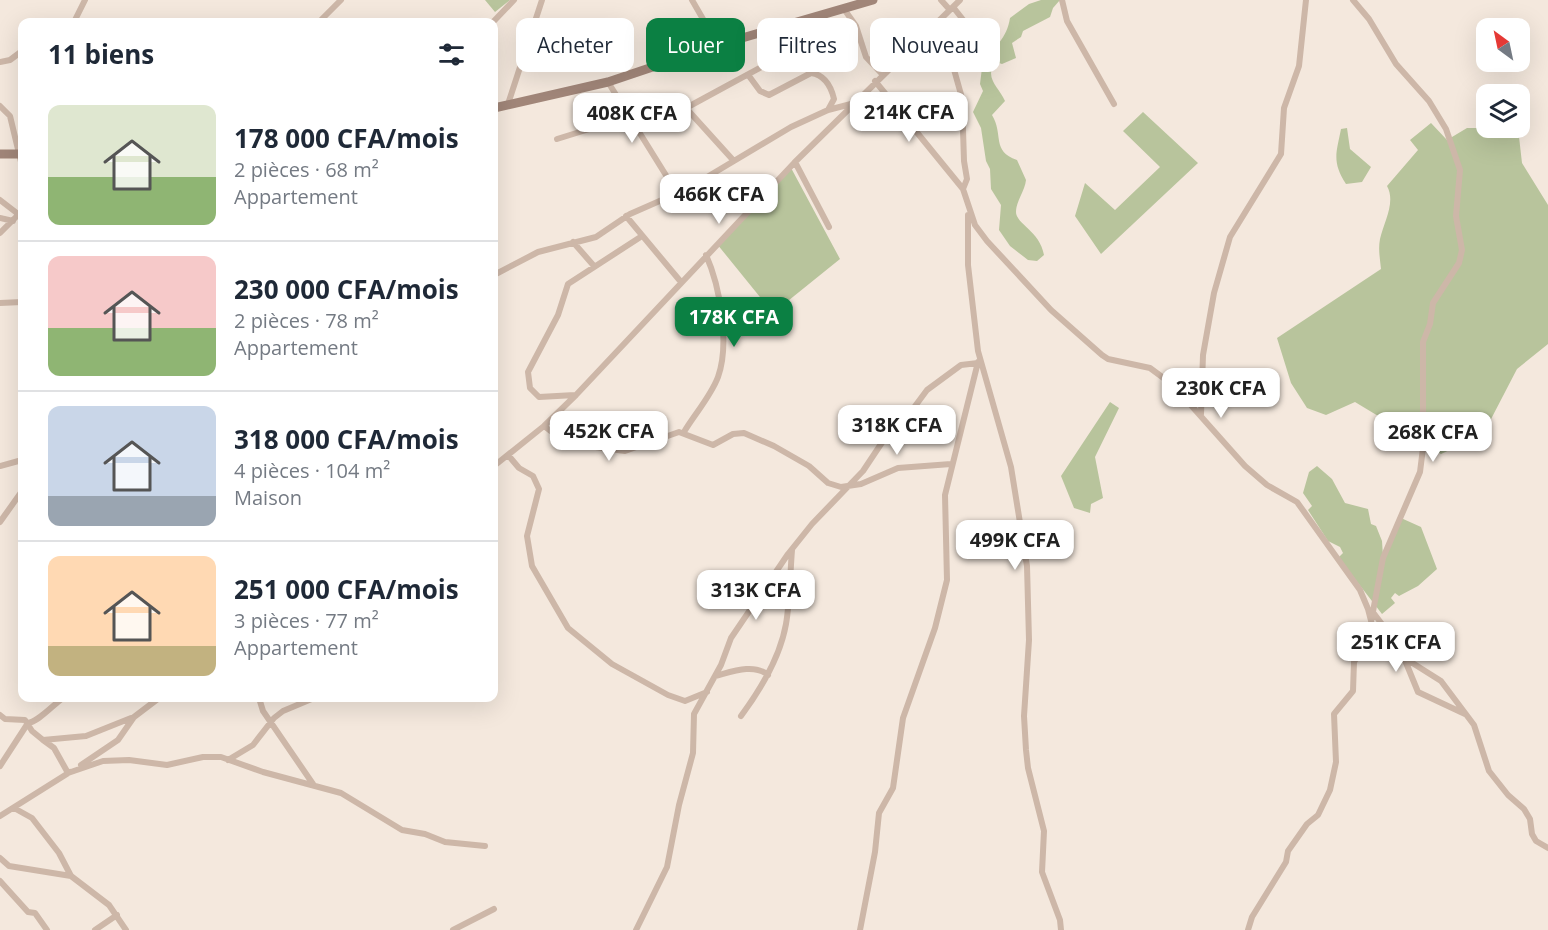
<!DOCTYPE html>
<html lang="fr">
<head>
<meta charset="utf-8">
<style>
	:root { --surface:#fff; --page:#f6f6f7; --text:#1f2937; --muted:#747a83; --line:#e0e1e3; --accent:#0b8043 }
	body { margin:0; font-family:"Open Sans",sans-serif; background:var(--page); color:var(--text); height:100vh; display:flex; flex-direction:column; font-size:22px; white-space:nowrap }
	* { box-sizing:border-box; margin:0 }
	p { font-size:20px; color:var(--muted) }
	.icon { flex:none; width:33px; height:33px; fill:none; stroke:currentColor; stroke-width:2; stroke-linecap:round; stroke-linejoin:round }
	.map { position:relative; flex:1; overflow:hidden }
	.panel { position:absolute; left:18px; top:18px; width:480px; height:684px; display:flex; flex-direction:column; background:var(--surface); border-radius:12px; box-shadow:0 6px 24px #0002 }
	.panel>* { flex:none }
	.banner { position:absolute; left:516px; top:18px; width:570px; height:54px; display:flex; gap:12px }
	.needle { width:39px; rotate:327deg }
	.controls { position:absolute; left:1476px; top:18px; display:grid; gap:12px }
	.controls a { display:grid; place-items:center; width:54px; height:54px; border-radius:12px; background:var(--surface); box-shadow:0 6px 24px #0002; font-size:30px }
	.price { position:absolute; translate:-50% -51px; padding:0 14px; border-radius:12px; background:#fff; color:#222; font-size:20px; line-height:39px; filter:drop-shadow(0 2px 3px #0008) }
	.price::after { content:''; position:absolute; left:50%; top:36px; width:18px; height:14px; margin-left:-9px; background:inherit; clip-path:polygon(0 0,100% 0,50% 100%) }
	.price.current { background:var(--accent); color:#fff }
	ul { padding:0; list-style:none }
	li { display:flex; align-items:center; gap:18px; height:150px; padding:0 30px }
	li+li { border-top:2px solid var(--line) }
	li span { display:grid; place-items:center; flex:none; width:168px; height:120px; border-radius:12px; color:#555 }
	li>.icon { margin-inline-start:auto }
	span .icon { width:72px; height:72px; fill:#fffc; stroke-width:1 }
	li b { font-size:26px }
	h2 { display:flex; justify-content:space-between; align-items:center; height:72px; padding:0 30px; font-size:26px }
	.pill { padding:0 21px; border-radius:12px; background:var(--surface); box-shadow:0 6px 24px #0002; font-size:21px; line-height:54px }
	.pill.current { background:var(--accent); color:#fff }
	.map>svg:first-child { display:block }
	.green { fill:#b8c49c }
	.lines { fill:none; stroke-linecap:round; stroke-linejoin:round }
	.street { stroke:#cdb7a8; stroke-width:6 }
	.secondary { stroke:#a18679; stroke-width:9 }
</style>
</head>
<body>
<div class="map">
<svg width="1548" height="930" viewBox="0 0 1548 930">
	<rect width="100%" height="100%" fill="#f4e8dd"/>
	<path class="green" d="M485,0h25l-15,12z
		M1041,0h19l-7,8 -3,9 -27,14 -2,6 -9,6 4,15 -14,6 -6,-2c-13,15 3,25 9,39l-13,14c12,20 -1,36 25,45l9,20c-1,11 -10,21 -10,32 0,12 24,19 28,43l-7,6 -9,-1 -18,-14 -11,-16 2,-25 -10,-16 -1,-20 -4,-8 -5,-33 -8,-16 10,-21 -3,-7 3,-24c12,-13 24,-22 27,-42l19,-14z
		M1143,112l55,51 -97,91 -26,-38 10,-33 30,27 45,-43 -37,-36z
		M1431,123l16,17 20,-12h51l4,35 26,42v139l-31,25 -27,52 -23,21 -26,12 -86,-52 -29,13 -19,-7 -16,-25 -14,-45 104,-69c-1,-10 -3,-20 -1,-30 4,-17 16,-37 7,-53l31,-36 -8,-10z
		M1347,128l3,21 21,18 -9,15 -16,2c-14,-22 -10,-30 -5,-55z
		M790,166l50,93 -67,54 -56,-69z
		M1110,402l9,6 -24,49 8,41 -12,6 -1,9 -16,-5 -13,-32z
		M1317,466l15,13 13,24 23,6 3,15 5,2 6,15 1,15 18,-38 20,9 16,42 -19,17 -19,10 -4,-3 -4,5 4,5 -13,11 -41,-53 -2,-4 4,-4 -3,-6 -12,-6 -20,-31 4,-4 -9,-13 6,-21z"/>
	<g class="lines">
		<path class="street" d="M692,0l26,45
			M941,0l9,10
			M1062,0l5,21 47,83
			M953,7l19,24v5l-19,30 9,32 2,63 3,18 -4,10 12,36 12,16 64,69 51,45 6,4 42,9 23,17 72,81 22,19 30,17 63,88 8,19 8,31 65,41 33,44 15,46 19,24 16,14 6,10 2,15 4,7 12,7
			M844,9l12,17 10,31 16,17
			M74,22l11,-22
			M319,22l22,-22
			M493,22l21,-22
			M0,62l10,-2 12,-9
			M749,76l11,15 9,4 42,-22c14,2 20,13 23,26l-6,11
			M875,81l88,108
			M608,82l69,111
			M508,104l34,-104
			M0,106l10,10 12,50
			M557,139l116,-36
			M733,160l-47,-52 81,-44
			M795,162l34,65
			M0,200l22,17
			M968,215v50l10,86 33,116 16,99 2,74 -5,76 2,34 2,18 16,63 -2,41 18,48 1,10
			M626,216l55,66
			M0,218l13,3
			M0,233l22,-22
			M573,242l21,24
			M494,275l44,-23 58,-15 34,-23 57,-25 104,-62 37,-17 23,-6
			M0,303l22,-1
			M575,395l-36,2 -9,-9 -2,-16 30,-57 10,-31 74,-48
			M1201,414l2,-59 11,-62 16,-56 51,-83 3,-46 15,-42 7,-66
			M544,426l22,17 59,8 54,-19 34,13 20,-11 11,-1 30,13 35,20 19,17 13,4 20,-3 37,-16 53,-4
			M684,432c10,-17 27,-36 34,-55 12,-33 2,-91 -12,-122
			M508,455l11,13 14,8 6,13 -12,47 5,30 36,62 44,36 56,31 17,6 22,-9
			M0,466l22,-6
			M494,466l50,-40 32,-31 219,-233 165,-162
			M0,522l22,-31
			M1372,611l28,37 18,44 47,22
			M715,676c16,-4 39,-13 53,-1
			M259,698l4,13 50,73
			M0,715l5,4 20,1 7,11 11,9 43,-4 45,-18
			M741,716c20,-27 39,-58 45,-92 4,-23 4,-50 6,-74
			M43,740l11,8 14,25 35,-12 26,-1 38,5 36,-8h18l42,15 78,21 61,37 23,4 20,8 40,4
			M228,760l25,-15 21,-27 9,-7 31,-13
			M81,765l37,-25 16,-23 25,-19
			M0,766l28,-43c10,-1 25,-18 35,-25
			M14,808l18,10 27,35 12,23 38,29 17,25
			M0,816l70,-44
			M0,858l9,8 62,10
			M0,881l28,31 7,1 12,17
			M95,930l22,-15
			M453,930l41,-21
			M636,930l31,-63 12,-62 14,-52 1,-39 27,-49 10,-27 57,-84 24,-30 51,-53 20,-30 21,-20 23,-31 34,-25 17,-2
			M860,930l15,-78 4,-39 14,-25 10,-70 32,-90 12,-48 -2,-85 33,-133
			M1248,930l4,-13 34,-55 2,-11 19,-27 11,-9 12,-25 6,-28 -2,-48 19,-23 1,-29 14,-24 15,-80 37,-86 3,-24v-106l7,-18 3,-21 26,-40 3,-13 -6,-34 4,-46 -14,-41 -17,-28 -33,-37 -27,-45 -16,-19"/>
		<path class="secondary" d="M494,108l114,-26 110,-37 155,-45
			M0,154h22"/>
	</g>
</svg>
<div class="controls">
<a><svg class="needle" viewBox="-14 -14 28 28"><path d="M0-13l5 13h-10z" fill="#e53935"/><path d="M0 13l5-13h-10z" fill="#747a83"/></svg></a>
<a><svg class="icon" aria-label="layers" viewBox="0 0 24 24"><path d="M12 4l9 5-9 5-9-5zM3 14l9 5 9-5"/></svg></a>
</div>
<b class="price" style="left:909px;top:143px">214K CFA</b>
<b class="price" style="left:632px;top:144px">408K CFA</b>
<b class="price" style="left:719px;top:225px">466K CFA</b>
<b class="price current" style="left:734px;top:348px">178K CFA</b>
<b class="price" style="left:1221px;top:419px">230K CFA</b>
<b class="price" style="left:897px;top:456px">318K CFA</b>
<b class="price" style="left:609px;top:462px">452K CFA</b>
<b class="price" style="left:1433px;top:463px">268K CFA</b>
<b class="price" style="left:1015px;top:571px">499K CFA</b>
<b class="price" style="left:756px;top:621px">313K CFA</b>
<b class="price" style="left:1396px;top:673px">251K CFA</b>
<div class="banner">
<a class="pill">Acheter</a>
<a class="pill current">Louer</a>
<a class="pill">Filtres</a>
<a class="pill">Nouveau</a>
</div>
<section class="panel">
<h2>11 biens<svg class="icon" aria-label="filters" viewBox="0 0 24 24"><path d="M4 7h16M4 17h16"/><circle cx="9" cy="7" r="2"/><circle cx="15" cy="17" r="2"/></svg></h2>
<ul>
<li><span style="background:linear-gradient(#dfe7d0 60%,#8fb573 0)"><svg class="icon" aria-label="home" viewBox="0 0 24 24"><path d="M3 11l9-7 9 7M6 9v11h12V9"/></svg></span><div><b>178 000 CFA/mois</b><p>2 pièces · 68 m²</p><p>Appartement</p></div></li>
<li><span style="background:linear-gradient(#f6c9c9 60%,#8fb573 0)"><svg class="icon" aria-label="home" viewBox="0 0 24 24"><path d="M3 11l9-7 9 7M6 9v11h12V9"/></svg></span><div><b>230 000 CFA/mois</b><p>2 pièces · 78 m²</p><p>Appartement</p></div></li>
<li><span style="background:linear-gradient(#c9d6e8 75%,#9aa5b1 0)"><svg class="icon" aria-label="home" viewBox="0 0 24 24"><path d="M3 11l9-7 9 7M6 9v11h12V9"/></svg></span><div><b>318 000 CFA/mois</b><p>4 pièces · 104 m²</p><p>Maison</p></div></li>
<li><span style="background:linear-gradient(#ffd9b3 75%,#c2b280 0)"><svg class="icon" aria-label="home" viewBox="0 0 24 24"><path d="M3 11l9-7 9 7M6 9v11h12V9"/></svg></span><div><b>251 000 CFA/mois</b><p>3 pièces · 77 m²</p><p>Appartement</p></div></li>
</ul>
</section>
</div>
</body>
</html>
